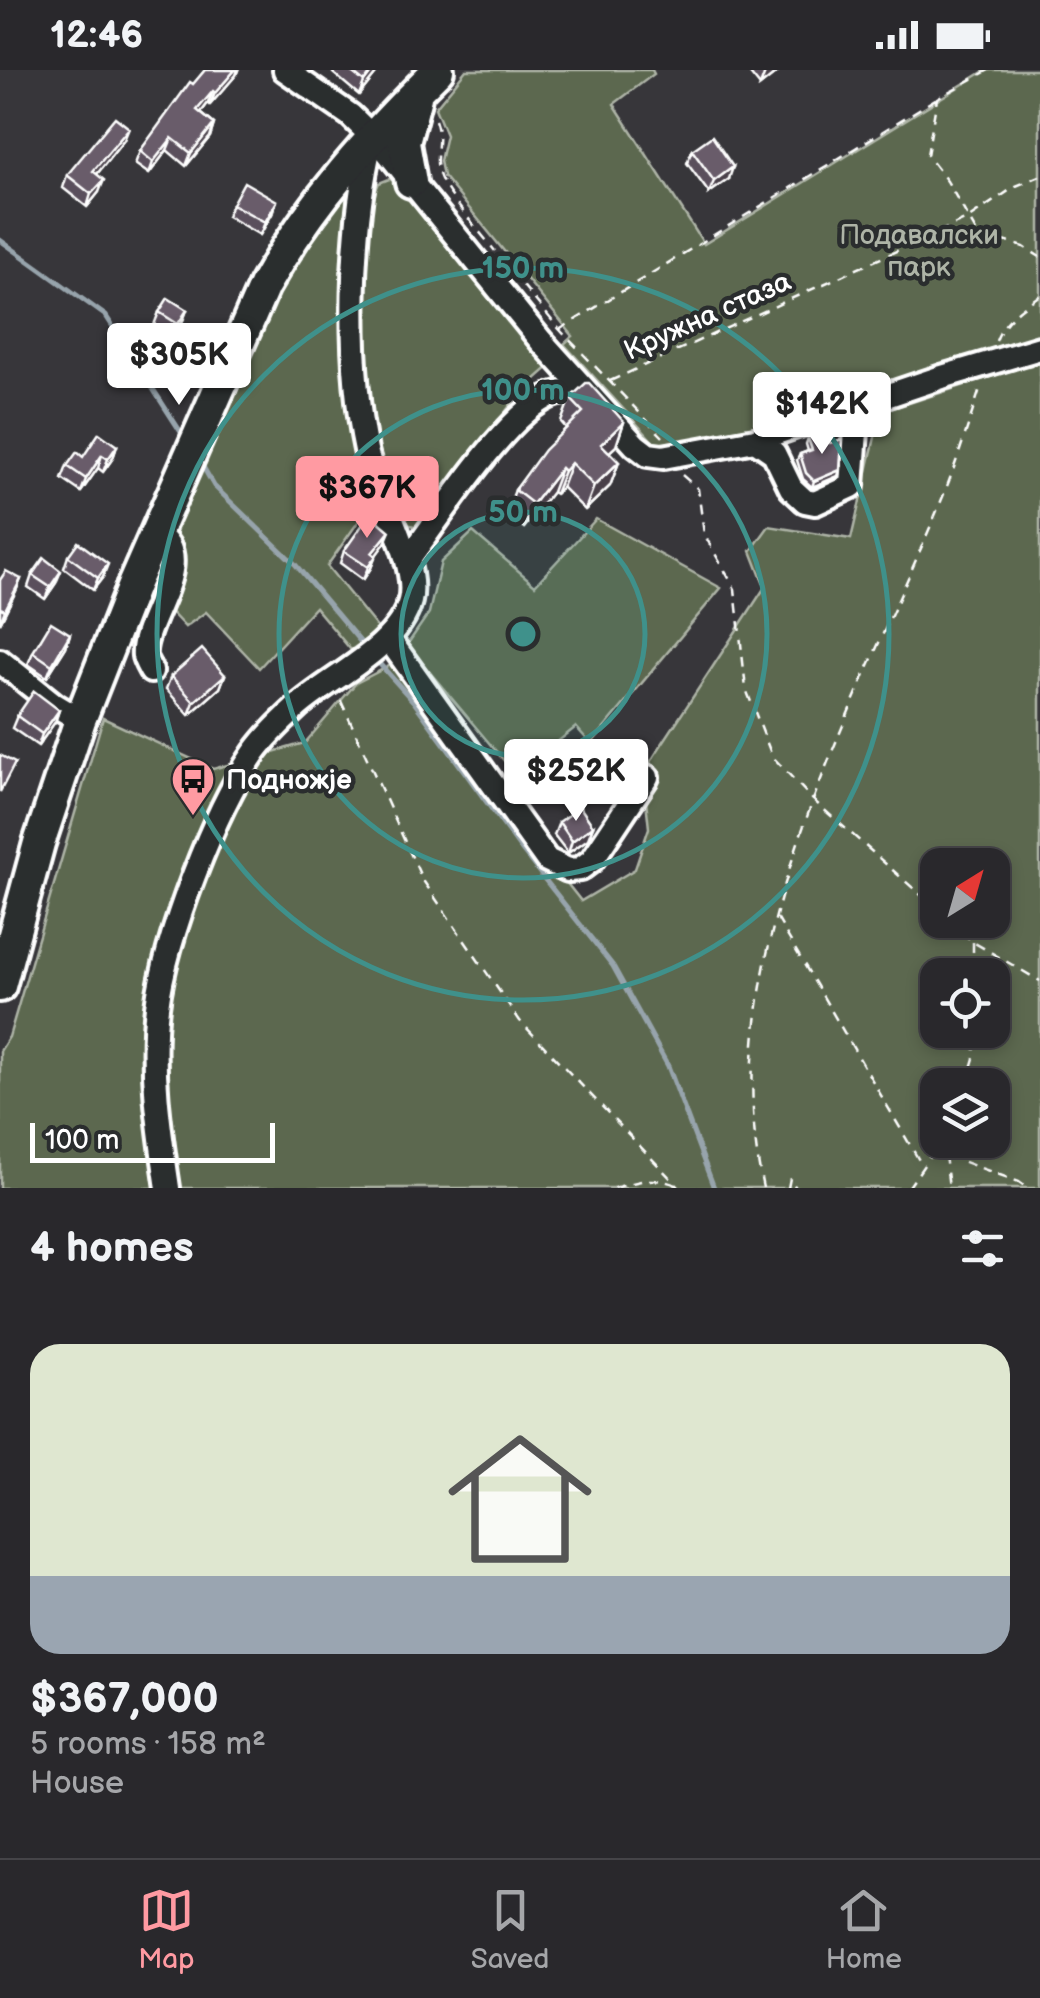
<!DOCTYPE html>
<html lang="en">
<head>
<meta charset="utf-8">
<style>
	:root { --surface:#29282c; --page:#353438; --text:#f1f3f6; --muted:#a5a6a9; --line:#454448; --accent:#ff9aa2 }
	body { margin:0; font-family:"Balsamiq Sans",sans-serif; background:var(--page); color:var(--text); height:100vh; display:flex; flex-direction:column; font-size:38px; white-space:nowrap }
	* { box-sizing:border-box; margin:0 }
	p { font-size:32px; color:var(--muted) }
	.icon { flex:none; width:55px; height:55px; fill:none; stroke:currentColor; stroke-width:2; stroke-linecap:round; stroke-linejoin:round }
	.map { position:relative; height:1118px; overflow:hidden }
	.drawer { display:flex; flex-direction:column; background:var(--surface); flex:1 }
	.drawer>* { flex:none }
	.needle { width:65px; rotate:37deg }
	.tools { position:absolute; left:920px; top:778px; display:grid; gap:20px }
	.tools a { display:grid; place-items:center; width:90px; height:90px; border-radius:20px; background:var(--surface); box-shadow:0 5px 15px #0003,0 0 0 2px var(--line); font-size:50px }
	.scale { position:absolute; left:30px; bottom:25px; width:245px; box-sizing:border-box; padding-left:10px; border:5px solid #fff; border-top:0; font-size:28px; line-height:35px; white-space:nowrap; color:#fff; -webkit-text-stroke:8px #2a2d2e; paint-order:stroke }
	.price { position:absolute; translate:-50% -85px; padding:0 22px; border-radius:10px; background:#fff; color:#222; font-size:32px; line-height:65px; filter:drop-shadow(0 2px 5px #0008) }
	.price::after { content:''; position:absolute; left:50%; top:60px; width:30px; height:22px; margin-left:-15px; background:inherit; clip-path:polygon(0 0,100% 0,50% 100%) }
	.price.on { background:var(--accent); color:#111 }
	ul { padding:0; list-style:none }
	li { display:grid; align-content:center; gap:20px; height:530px; padding:0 30px }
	li span { display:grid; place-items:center; height:310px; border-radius:30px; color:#555 }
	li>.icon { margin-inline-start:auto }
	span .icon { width:180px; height:180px; fill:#fffc; stroke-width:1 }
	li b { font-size:42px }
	h2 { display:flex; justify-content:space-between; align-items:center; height:120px; padding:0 30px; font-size:42px }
	.status { display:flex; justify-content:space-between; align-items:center; height:70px; padding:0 50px; background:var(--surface); direction:ltr }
	.status svg { height:28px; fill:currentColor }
	.tabs { display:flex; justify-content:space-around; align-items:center; height:140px; border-top:2px solid var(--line); background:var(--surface); font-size:28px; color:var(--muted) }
	.tabs a { display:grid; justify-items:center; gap:5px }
	.tabs .on { color:var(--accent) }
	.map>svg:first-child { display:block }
	.green { fill:#5c684f; stroke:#aeb4a7; stroke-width:2.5; fill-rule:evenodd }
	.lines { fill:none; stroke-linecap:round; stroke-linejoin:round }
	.stream { stroke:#97a4ac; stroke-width:5 }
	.minor-casing { stroke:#fff; stroke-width:30 }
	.major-casing { stroke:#fff; stroke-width:38 }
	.path { stroke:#fff; stroke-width:2.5; stroke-dasharray:10 8; stroke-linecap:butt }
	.minor { stroke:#2a2d2e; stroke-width:22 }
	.major { stroke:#2a2d2e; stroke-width:30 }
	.wall { fill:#5a4f5b; stroke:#fff; stroke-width:2.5 }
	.shaded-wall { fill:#4a404a; stroke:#fff; stroke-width:2.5 }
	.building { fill:#695c6a; stroke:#fff; stroke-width:2.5 }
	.ring { fill:none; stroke:#3f918b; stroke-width:5 }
	.labels { text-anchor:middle; stroke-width:9; stroke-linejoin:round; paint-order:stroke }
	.park-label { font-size:28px; fill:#aeb4a7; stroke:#2a2d2e }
	.street-label { font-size:28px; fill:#fff; stroke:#2a2d2e }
	.poi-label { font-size:28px; font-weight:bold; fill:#fff; stroke:#2a2d2e; text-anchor:start }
	.centre { fill:#3f918b; stroke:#2a2d2e; stroke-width:5 }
	.ring-label { font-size:30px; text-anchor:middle; font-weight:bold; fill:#3f918b; stroke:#2a2d2e; stroke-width:9; stroke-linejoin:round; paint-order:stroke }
</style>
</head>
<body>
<div class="status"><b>12:46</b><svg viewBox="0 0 49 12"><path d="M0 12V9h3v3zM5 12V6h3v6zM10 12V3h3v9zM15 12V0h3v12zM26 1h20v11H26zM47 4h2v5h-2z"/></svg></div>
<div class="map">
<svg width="1040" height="1118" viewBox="0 0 1040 1118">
	<rect width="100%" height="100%" fill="#37363a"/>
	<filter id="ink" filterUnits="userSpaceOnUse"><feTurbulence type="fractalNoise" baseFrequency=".01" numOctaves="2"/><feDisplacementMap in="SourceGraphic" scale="20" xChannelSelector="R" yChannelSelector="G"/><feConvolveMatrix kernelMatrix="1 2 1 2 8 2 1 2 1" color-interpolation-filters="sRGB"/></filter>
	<g filter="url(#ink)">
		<path class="green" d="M466,0h186l2,4 -40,30 90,140 282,-174h54v268l-288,94 -93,16 -95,-104 9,-8 -130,-160 -3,-15 6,-26 -11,-27z
			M353,107l-9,201 14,75 17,45 -48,68 52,64 -28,20 -36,-43 -56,61 -53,-56 -21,15 -20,-21 15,-51 -7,-35 40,-81 73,-177z
			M389,109l17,4 145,182 -33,29 -94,134 -18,-4c-14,-30 -27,-63 -33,-95 -9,-42 -12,-211 6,-246z
			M1040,291v827h-1040v-137l9,-14 94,-319 110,51 92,-26 51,-60 37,-19 188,237 54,-32 14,-41 -6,-55 122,-186 -14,-36 18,-25 82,13 30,-127zM938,795h54v55h-54zM938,905h54v55h-54zM938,1015h54v55h-54z
			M596,449l125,69 -130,156 -15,-17 -60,48 -109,-130 22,-32 12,-51 32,-30 62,53z"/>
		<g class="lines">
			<path class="stream" d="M0,170l106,76 78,121
				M202,395l12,21 81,78 68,81
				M376,590l38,42 106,146 93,118 55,100 46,122"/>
			<g class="minor-casing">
				<path id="minor" d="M285,0l65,45 36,35 155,191 94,104 13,10 15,2 92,-17 187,-63 98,-29
					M755,370l19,13 17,35 14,13 10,2 37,-17 4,-55 13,-30
					M407,491c31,-40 102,-153 148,-167 9,-3 21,-1 31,-2
					M388,568l159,222 21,10 12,-1 12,-9 55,-83
					M0,591l55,44 25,15
					M151,601c-1,-2 -7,-12 -7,-15 -4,-33 55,-97 12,-122
					M168,1118c-9,-60 -18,-121 -11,-181 8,-68 58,-198 97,-254 12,-17 27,-31 42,-45 34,-31 102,-60 114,-107 10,-39 -35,-108 -44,-151 -19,-90 -16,-220 5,-309"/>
			</g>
			<g class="major-casing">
				<path id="major" d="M411,112l-7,-39 12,-46
					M0,916l39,-143 41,-123 54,-137 130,-297c46,-83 107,-150 174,-216"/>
			</g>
			<path class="path" d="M989,0l-52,28 -10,57 20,26 30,52 47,14 16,10
				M435,50c8,22 -2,34 4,54 5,18 43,60 56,77
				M500,188l60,72 103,107
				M559,260l378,-232
				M996,271c7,-21 27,-34 44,-46
				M610,311l359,-163 47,-32 24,-10
				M682,405l16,14 6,45 31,55 11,100 26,67 40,43 126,111
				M341,631l81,178 98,142 159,166
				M777,848l146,249
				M948,850l25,22 67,39
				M973,872v33
				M966,1015l9,-30 -1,-25
				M950,1070l-5,15 74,27 8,6
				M614,1118c28,-8 42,-13 69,0
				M763,1118c-51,-238 94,-481 181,-694 14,-35 25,-72 37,-108
				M788,1118l2,-10 6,10
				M908,1118l23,-33h14l4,33"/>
			<use href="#minor" class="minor"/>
			<use href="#major" class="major"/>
		</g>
		<path class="wall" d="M205,0h33l-2,5 -26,30 -2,-2 -7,10 13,11 -4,13 -24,29 -19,-16 -18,24 -14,-10 5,-13z
			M334,0h45l-20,25 -26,-22z
			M747,0h33l-20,16z
			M124,70l-27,34 2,18 -12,15 -24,-19 4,-13z
			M692,80l37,29 -20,14 -22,-30z
			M232,134l40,10 -12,21 -33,-19z
			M187,240l-5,13 -9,14 -19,-12 5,-13z
			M570,328l54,24 -8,24 -7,6 10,10 -9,24 -25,24 -23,-23 -7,7 -3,-2 -28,36 -18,-14 9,-24 51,-62 -5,-6z
			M808,368l32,32 -2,6 -26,11 -9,-8 -6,-19 3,-6 8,-3 -2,-7z
			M117,376l-4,12 -10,14 -5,-4 -17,24 -19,-13 5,-13 16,-9z
			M385,473l-9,12 -5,13 -8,12 -23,-17 4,-12z
			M68,486l35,21 -10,13 -29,-22z
			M32,505l24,8 -11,16 -17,-12z
			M21,509l-5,12 -16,32v-43z
			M70,564l-4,13 -19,30 -19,-13 5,-12z
			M225,605l-5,13 -31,27 -23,-26 5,-13z
			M59,640l-4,12 -17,24 -26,-18 5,-12z
			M596,696l-18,28 -19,-13 5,-13z
			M559,752l34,4 -5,13 -20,14 -14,-18z"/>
		<path class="shaded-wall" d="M235,0h3l-2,5 -26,30 5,-12z
			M373,0h6l-20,25 5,-13z
			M766,0h14l-20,16z
			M213,21l-5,12 -15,20 4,-13z
			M214,54l-4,13 -24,29 5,-13z
			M129,58l-5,12 -35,44 4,-13z
			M172,68l-5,12 -18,24 4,-12z
			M733,97l-4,12 -20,14 5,-12z
			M104,110l-5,12 -12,15 4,-13z
			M277,131l-5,13 -12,21 5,-13z
			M187,240l-5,13 -9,14 5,-13z
			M624,352l-8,24 -24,22 9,-24z
			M117,376l-4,12 -10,14 5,-13z
			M102,385l-4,13 -17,24 5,-13z
			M619,392l-9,24 -25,24 9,-24z
			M571,393l-9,24 -7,7 9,-23z
			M561,398l-9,24 -28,36 9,-24z
			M840,400l-2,6 -26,11 2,-6z
			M390,461l-5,12 -17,23 4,-13z
			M376,486l-5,12 -8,12 5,-13z
			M108,494l-5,13 -10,13 5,-12z
			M61,501l-5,12 -11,16 5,-12z
			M21,509l-5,12 -16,32 5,-13z
			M70,564l-4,13 -19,30 5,-12z
			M225,605l-5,13 -31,27 5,-13z
			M59,640l-4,12 -17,24 4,-12z
			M601,684l-5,12 -18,28 4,-13z
			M593,756l-5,13 -20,14 4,-12z"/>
		<path class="building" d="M205,0h30l-20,23 -2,-2 -16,19 17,14 -23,29 -19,-15 -19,24 -13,-11 50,-69 3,2z
			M349,0h24l-9,12z
			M115,47l14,11 -36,43 11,9 -13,14 -24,-19z
			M712,66l21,31 -19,14 -22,-31z
			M244,112l33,19 -12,21 -33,-18z
			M168,228l19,12 -9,14 -19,-12z
			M586,313h3l35,39 -23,22 18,18 -25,24 -23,-23 -7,8 -3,-3 -28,36 -18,-14 29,-40 39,-38 -13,-14z
			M827,362l3,11 12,-4 -2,31 -26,11 -8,-8 -6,-19 12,-4 -4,-12z
			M99,363l18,13 -9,13 -6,-4 -16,24 -19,-13 10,-14 6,5z
			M370,444l20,17 -18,22 4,3 -8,11 -24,-16z
			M78,472l30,22 -10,14 -30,-22z
			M44,488l17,13 -11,16 -18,-12z
			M6,501l15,8 -16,31 -5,-2v-28z
			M51,552l19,12 -18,31 -19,-13z
			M202,579l23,26 -31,27 -23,-26z
			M34,621l25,19 -17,24 -25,-18z
			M583,671l18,13 -19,27 -18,-13z
			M0,685l15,8 -15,29z
			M580,737l13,19 -21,15 -13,-19z"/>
	</g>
	<circle cx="523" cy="564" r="122" fill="#3f918b" fill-opacity=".12"/>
	<g class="ring">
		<circle cx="523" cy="564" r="122"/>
		<circle cx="523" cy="564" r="244"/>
		<circle cx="523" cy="564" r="366"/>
	</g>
	<defs>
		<g id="bus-pin" transform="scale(2.25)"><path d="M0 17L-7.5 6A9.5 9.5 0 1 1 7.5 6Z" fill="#ff9aa2" stroke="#2a2d2e"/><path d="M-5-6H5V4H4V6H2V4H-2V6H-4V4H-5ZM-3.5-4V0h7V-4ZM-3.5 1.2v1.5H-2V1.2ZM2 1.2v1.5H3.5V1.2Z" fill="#111"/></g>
	</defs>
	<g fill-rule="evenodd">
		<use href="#bus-pin" x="193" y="709"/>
	</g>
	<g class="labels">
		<g class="park-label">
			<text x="919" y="174">Подавалски<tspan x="919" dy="32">парк</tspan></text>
		</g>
		<g class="street-label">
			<text transform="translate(707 245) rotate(-24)" y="10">Кружна стаза</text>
		</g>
		<g class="poi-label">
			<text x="226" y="719">Подножје</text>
		</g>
	</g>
	<circle cx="523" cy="564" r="15" class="centre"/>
	<g class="ring-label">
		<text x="523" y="208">150 m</text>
		<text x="523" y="330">100 m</text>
		<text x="523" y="452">50 m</text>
	</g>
</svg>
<div class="tools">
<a><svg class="needle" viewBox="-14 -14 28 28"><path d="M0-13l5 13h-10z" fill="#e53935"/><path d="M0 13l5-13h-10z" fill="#a5a6a9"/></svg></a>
<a><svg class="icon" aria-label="locate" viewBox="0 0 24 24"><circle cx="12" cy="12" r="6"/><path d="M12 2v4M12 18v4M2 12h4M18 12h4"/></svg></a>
<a><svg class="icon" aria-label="layers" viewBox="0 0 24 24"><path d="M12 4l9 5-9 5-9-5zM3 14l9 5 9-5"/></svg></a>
</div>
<div class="scale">100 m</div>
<b class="price" style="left:179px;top:338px">$305K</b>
<b class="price" style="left:822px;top:387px">$142K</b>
<b class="price on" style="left:367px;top:471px">$367K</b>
<b class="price" style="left:576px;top:754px">$252K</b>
</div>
<section class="drawer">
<h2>4 homes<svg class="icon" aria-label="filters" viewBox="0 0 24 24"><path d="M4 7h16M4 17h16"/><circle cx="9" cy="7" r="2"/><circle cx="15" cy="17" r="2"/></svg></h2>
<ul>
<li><span style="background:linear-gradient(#dfe7d0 75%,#9aa5b1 0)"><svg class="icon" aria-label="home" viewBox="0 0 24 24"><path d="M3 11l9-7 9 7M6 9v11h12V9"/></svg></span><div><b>$367,000</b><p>5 rooms · 158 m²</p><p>House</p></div></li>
</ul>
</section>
<nav class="tabs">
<a class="on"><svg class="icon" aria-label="map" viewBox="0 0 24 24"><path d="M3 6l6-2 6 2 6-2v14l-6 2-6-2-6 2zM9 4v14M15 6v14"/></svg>Map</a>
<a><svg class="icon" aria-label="saved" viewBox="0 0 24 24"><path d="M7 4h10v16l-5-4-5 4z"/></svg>Saved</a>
<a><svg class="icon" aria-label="home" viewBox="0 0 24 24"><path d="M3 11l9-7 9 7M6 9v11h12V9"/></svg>Home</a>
</nav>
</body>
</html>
